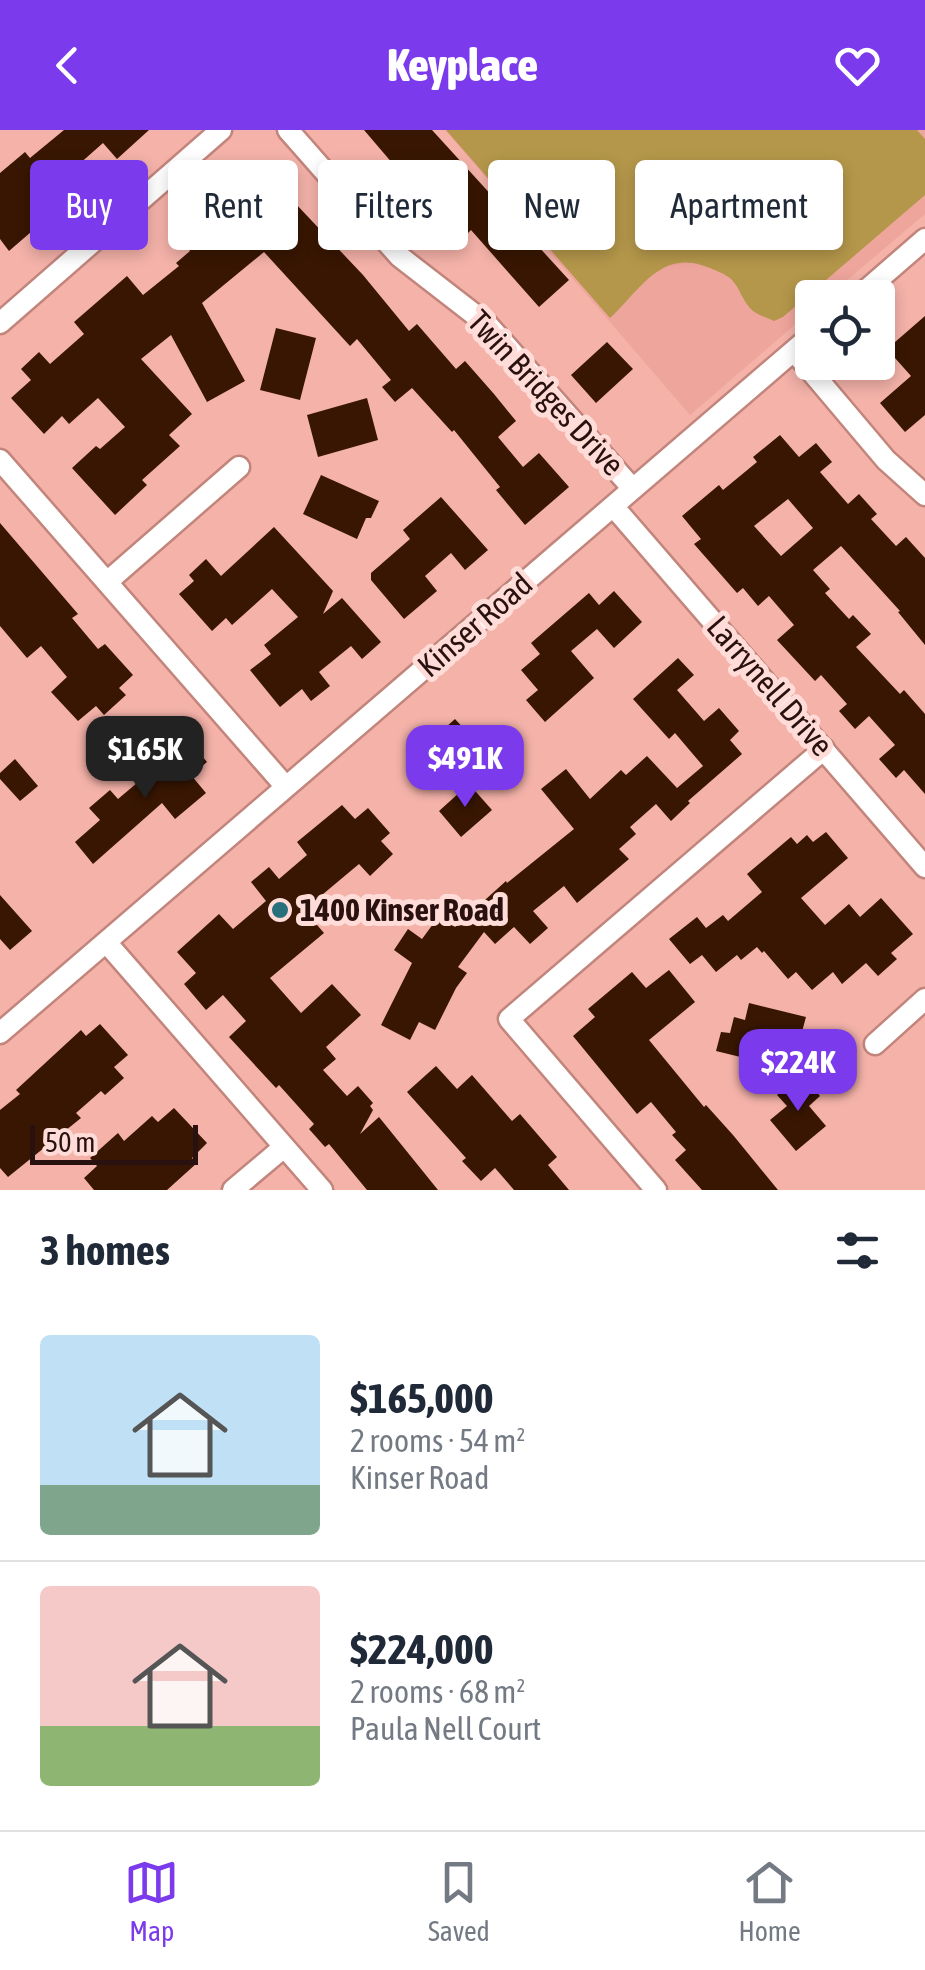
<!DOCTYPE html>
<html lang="en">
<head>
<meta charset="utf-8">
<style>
	:root { --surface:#fff; --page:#f2f2f3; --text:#1f2937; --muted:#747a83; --line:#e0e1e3; --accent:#7c3aed }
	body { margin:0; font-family:"Asap Condensed",sans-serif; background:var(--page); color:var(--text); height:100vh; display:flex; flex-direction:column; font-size:38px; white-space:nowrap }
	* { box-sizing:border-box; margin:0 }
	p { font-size:32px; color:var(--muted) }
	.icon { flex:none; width:55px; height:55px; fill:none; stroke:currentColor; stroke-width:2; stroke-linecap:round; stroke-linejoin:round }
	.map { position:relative; height:1060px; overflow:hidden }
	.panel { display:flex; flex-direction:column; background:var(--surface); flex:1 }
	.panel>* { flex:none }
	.banner { position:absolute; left:30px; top:30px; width:865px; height:90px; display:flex; gap:20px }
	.fabs { position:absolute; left:795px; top:150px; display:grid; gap:20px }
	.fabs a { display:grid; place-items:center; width:100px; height:100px; border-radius:10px; background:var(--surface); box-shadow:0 5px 15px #0003; font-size:50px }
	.scale { position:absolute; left:30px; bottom:25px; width:168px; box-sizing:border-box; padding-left:10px; border:5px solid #28110e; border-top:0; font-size:28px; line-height:35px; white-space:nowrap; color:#28110e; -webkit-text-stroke:8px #ffdcd7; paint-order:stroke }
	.price { position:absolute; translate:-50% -85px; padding:0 22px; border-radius:20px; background:var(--accent); color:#fff; font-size:32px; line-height:65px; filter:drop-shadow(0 2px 5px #0008) }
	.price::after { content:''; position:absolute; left:50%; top:60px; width:30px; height:22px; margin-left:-15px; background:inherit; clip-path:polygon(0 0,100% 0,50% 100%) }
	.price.current { background:#222; color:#fff }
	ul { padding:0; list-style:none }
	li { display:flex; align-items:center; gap:30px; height:250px; padding:0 40px }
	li+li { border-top:2px solid var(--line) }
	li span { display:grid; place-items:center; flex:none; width:280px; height:200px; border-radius:10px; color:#555 }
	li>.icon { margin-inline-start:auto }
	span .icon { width:120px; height:120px; fill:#fffc; stroke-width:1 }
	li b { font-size:42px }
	h2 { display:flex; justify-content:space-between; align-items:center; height:120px; padding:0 40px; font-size:42px }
	.chip { padding:0 35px; border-radius:10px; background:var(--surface); box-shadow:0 5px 15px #0003; font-size:35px; line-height:90px }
	.chip.current { background:var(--accent); color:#fff }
	header { display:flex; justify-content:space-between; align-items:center; height:130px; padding:0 40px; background:var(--accent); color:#fff; font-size:45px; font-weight:800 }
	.tab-bar { display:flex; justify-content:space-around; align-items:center; height:140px; border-top:2px solid var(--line); background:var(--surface); font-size:28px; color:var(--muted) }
	.tab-bar a { display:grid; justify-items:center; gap:5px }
	.tab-bar .current { color:var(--accent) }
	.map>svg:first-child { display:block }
	.built { fill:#eea59b }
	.green { fill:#b4974a }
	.building { fill:#381602; fill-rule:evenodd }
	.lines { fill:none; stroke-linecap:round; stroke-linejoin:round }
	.minor-casing { stroke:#c2857c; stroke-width:25 }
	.minor { stroke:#fff; stroke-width:20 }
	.poi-dot { fill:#28707b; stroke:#ffdcd7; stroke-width:4 }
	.labels { text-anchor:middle; stroke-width:10; stroke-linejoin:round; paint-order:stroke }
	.street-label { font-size:32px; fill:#28110e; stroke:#ffdcd7 }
	.poi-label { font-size:32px; font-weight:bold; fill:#28110e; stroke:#ffdcd7; text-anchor:start }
</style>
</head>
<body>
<header><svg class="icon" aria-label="back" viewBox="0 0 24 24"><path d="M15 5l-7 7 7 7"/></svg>Keyplace<svg class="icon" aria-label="heart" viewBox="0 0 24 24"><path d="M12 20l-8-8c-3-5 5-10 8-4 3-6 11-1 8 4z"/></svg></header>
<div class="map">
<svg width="925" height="1060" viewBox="0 0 925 1060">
	<rect width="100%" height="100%" fill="#f4b2a9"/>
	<path class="built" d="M445,0h480v84l-98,83 -15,1v12l-122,105z"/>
	<path class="green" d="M446,0h471l8,9v56l-142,122 -9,4c-6,-3 -16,-6 -21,-10 -10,-8 -13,-24 -23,-33 -9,-6 -19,-10 -29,-13 -43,-13 -64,29 -91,53z"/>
	<path class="building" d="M64,0h85l-32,29 -14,-16 -34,30 13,15 -73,63 -9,-12v-66l25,-21 5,6z
		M364,0h68l137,150 -30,27 -68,-77 -8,8 -54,-64 -4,4z
		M266,38l29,33 -1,1 69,73 46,56 8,-7 39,45 9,-8 29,33 22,27 -18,16 25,30 16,-14 30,34 -44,38 -29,-35 4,-3 -46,-57 -2,2 -40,-44 -17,14 -13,-15 9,-7 -34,-41 -7,7 -86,-94 -62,51 43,78 -38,21 -36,-67 -30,24 51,55 -23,21 11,11 -38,34 5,5 -32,30 -43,-47 24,-22 4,3 25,-22 -27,-29 -29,26 -7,-8 -18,18 -33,-36 20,-18 -10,-11 18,-17 11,12 34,-30 -10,-12 53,-46 16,19 36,-29 -3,-3 14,-12 -14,-18 42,-35 -2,-3 29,-25 9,10z
		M925,186v99l-20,17 -25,-29 31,-27 -24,-27z
		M276,198l40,10 -16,62 -40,-10z
		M607,212l26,27 -37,34 -25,-28z
		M367,268l11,42 -60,17 -11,-42z
		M780,305l19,22 17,-14 16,19 -12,10 28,32 11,-10 18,20 -6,5 25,27 10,-9 19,21v87l-27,-33 2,-1 -59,-65 -28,24 17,19 -5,4 24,26 4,-4 18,19 -15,13 44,47 4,-4 21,24v80l-21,-24 -8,8 -17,-19 16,-14 -26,-29 -14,13 -16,-18 8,-7 -26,-29 -6,6 -38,-41 17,-15 -25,-29 -11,10 -15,-18 -6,5 -43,-49 7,-5 -19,-23 37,-31 4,5 34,-28 -4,-5zM788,369l25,29 -32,28 -27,-30z
		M321,345l58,26 -8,17h-5l-9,21 -54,-25z
		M441,367l47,53 -23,20 -14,-17 -26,23 12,15 -33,28 -33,-39v-7l39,-34 -7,-9z
		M0,393l78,91 -6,4 26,31 7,-5 28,31 -14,13 7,7 -22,20 -8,-9 -18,15 -27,-29 16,-15 -26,-31 -14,12 -27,-32z
		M274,397l59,64 -10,23 19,-16 39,44 -19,17 -11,-13 -32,26 11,14 -19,15 -9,-12 -22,18 -30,-37 21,-16 -7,-9 34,-28 -26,-28 -40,36 -6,-7 -14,13 -33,-37 15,-13 -5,-6 17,-16 15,17z
		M614,461l28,31 -28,26 -17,-19 -26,22 23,27 -49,44 -19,-22 12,-10 -17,-20 19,-16 -9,-11 58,-50 10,12z
		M678,528l16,17 -17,15 27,31 15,-13 20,23 -9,9 12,14 -54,47 2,2 -19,18 -15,-17 -26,23 6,7 -17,15 10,10 -52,44 -13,-17 -31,25 15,17 -18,16 -16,-17 -19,17 -11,-12 -26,35 9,6 -11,15 -21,42 -16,-8 -9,18 -29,-15 31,-62 -18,-13 14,-21 14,10 17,-23 16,11 51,-46 1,2 67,-54 -33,-40 25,-20 24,30 31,-29 5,5 21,-19 30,32 26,-22 -28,-33 -6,6 -36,-40z
		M455,589l23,25 -30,27 -23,-25z
		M188,610l19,22 -16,13 15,18 -31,26 -13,-16 -69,61 -18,-22 25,-22 -11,-12 21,-18 8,9z
		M15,629l23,27 -18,15 -20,-22v-6z
		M469,654l23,26 -31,27 -22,-26z
		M342,675l13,14 13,-11 22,25 -9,8 12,13 -23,22 -11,-12 -55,46 20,23 -54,45 31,35 31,-29 29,31 -35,32 10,12 -13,11 24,26 11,-10 15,17 -3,3 3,4 -13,24 19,-17 59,73h-71l-38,-46 -4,3 -16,-18 5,-5 -35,-39 -3,3 -47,-51 17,-16 -23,-26 -17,15 -22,-26 12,-11 -19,-21 42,-38 14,15 33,-28 -15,-19 18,-15 10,12 28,-24 -10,-13z
		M826,702l22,26 -47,40 24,27 24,-21 11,13 21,-19 32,36 -22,19 6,6 -19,17 -12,-13 -24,21 -9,-12 -21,18 -16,-18 -8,7 -24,-28 -2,2 -5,-6 -16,13 -4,-5 -21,17 -14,-17 -12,9 -21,-25 28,-22 9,11 17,-13 5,6 34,-29 -15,-18 44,-37 6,7 10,-9 6,7z
		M0,765l32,36 -22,19 -10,-11z
		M669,840l26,32 -46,38 55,67 2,-2 27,30 45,55h-76l-27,-30 11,-10 -14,-15 4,-3 -25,-30 -14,12 -64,-78 22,-19 -7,-8 44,-37 14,16z
		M749,873l57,14 -6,22 -35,-8 13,15 -5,19 -57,-14 5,-19 9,1 4,-16 11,3z
		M100,894l28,31 -14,12 10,11 -19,17 -4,-4 -25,22 5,5 -73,59 -8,-9v-58l20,-16 -4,-4 65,-60 5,6z
		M436,936l21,23 15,-14 40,46 8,-7 37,43 -9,8 21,25h-55l-19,-22 -14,13 -19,-20 4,-3 -59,-66z
		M802,945l18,21 -11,10 17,20 -30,25 -26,-31 17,-14 -10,-11z
		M174,978l33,35 -15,15 5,5 -30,27h-73l-10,-12 13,-12 -7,-8 28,-25 6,8 28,-25 6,6z"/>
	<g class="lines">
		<g class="minor-casing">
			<path id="minor" d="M288,0l111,126 89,69 145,164
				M857,168l68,-59
				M0,193l221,-193
				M794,221l92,109 39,35
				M0,330l286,327
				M613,376l312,361
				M107,452l132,-115
				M106,812l216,248
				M0,903l812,-698
				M875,914l50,-45
				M233,1060l51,-43
				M656,1060l-147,-171 315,-270"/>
		</g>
		<use href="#minor" class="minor"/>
	</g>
	<circle class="poi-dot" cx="280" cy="780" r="10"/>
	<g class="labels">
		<g class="street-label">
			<text transform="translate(546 263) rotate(47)" y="11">Twin Bridges Drive</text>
			<text transform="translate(475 495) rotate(-41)" y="11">Kinser Road</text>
			<text transform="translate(770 556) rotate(49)" y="11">Larrynell Drive</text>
		</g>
		<g class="poi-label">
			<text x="300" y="791">1400 Kinser Road</text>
		</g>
	</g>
</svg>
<div class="fabs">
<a><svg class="icon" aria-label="locate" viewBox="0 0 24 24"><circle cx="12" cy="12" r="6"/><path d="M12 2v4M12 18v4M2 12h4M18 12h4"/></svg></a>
</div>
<div class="scale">50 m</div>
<b class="price current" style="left:145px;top:671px">$165K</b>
<b class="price" style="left:465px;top:680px">$491K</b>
<b class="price" style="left:798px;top:984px">$224K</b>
<div class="banner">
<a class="chip current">Buy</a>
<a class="chip">Rent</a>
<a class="chip">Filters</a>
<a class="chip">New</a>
<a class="chip">Apartment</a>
</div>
</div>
<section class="panel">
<h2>3 homes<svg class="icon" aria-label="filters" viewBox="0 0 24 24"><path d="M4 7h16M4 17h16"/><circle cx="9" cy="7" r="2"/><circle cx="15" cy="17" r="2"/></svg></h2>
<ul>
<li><span style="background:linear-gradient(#bfe0f5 75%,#7fa58c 0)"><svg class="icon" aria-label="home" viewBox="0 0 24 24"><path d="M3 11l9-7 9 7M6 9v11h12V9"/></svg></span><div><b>$165,000</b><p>2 rooms · 54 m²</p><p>Kinser Road</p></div></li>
<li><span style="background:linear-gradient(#f6c9c9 70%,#8fb573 0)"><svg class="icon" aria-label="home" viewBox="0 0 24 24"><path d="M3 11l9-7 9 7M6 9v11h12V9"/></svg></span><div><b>$224,000</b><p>2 rooms · 68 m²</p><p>Paula Nell Court</p></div></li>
</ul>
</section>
<nav class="tab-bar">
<a class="current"><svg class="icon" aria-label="map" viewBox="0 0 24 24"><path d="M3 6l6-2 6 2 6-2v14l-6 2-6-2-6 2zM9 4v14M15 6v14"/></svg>Map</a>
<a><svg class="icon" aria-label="saved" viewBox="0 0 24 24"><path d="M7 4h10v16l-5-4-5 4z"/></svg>Saved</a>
<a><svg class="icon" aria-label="home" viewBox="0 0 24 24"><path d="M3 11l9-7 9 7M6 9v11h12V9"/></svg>Home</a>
</nav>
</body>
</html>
